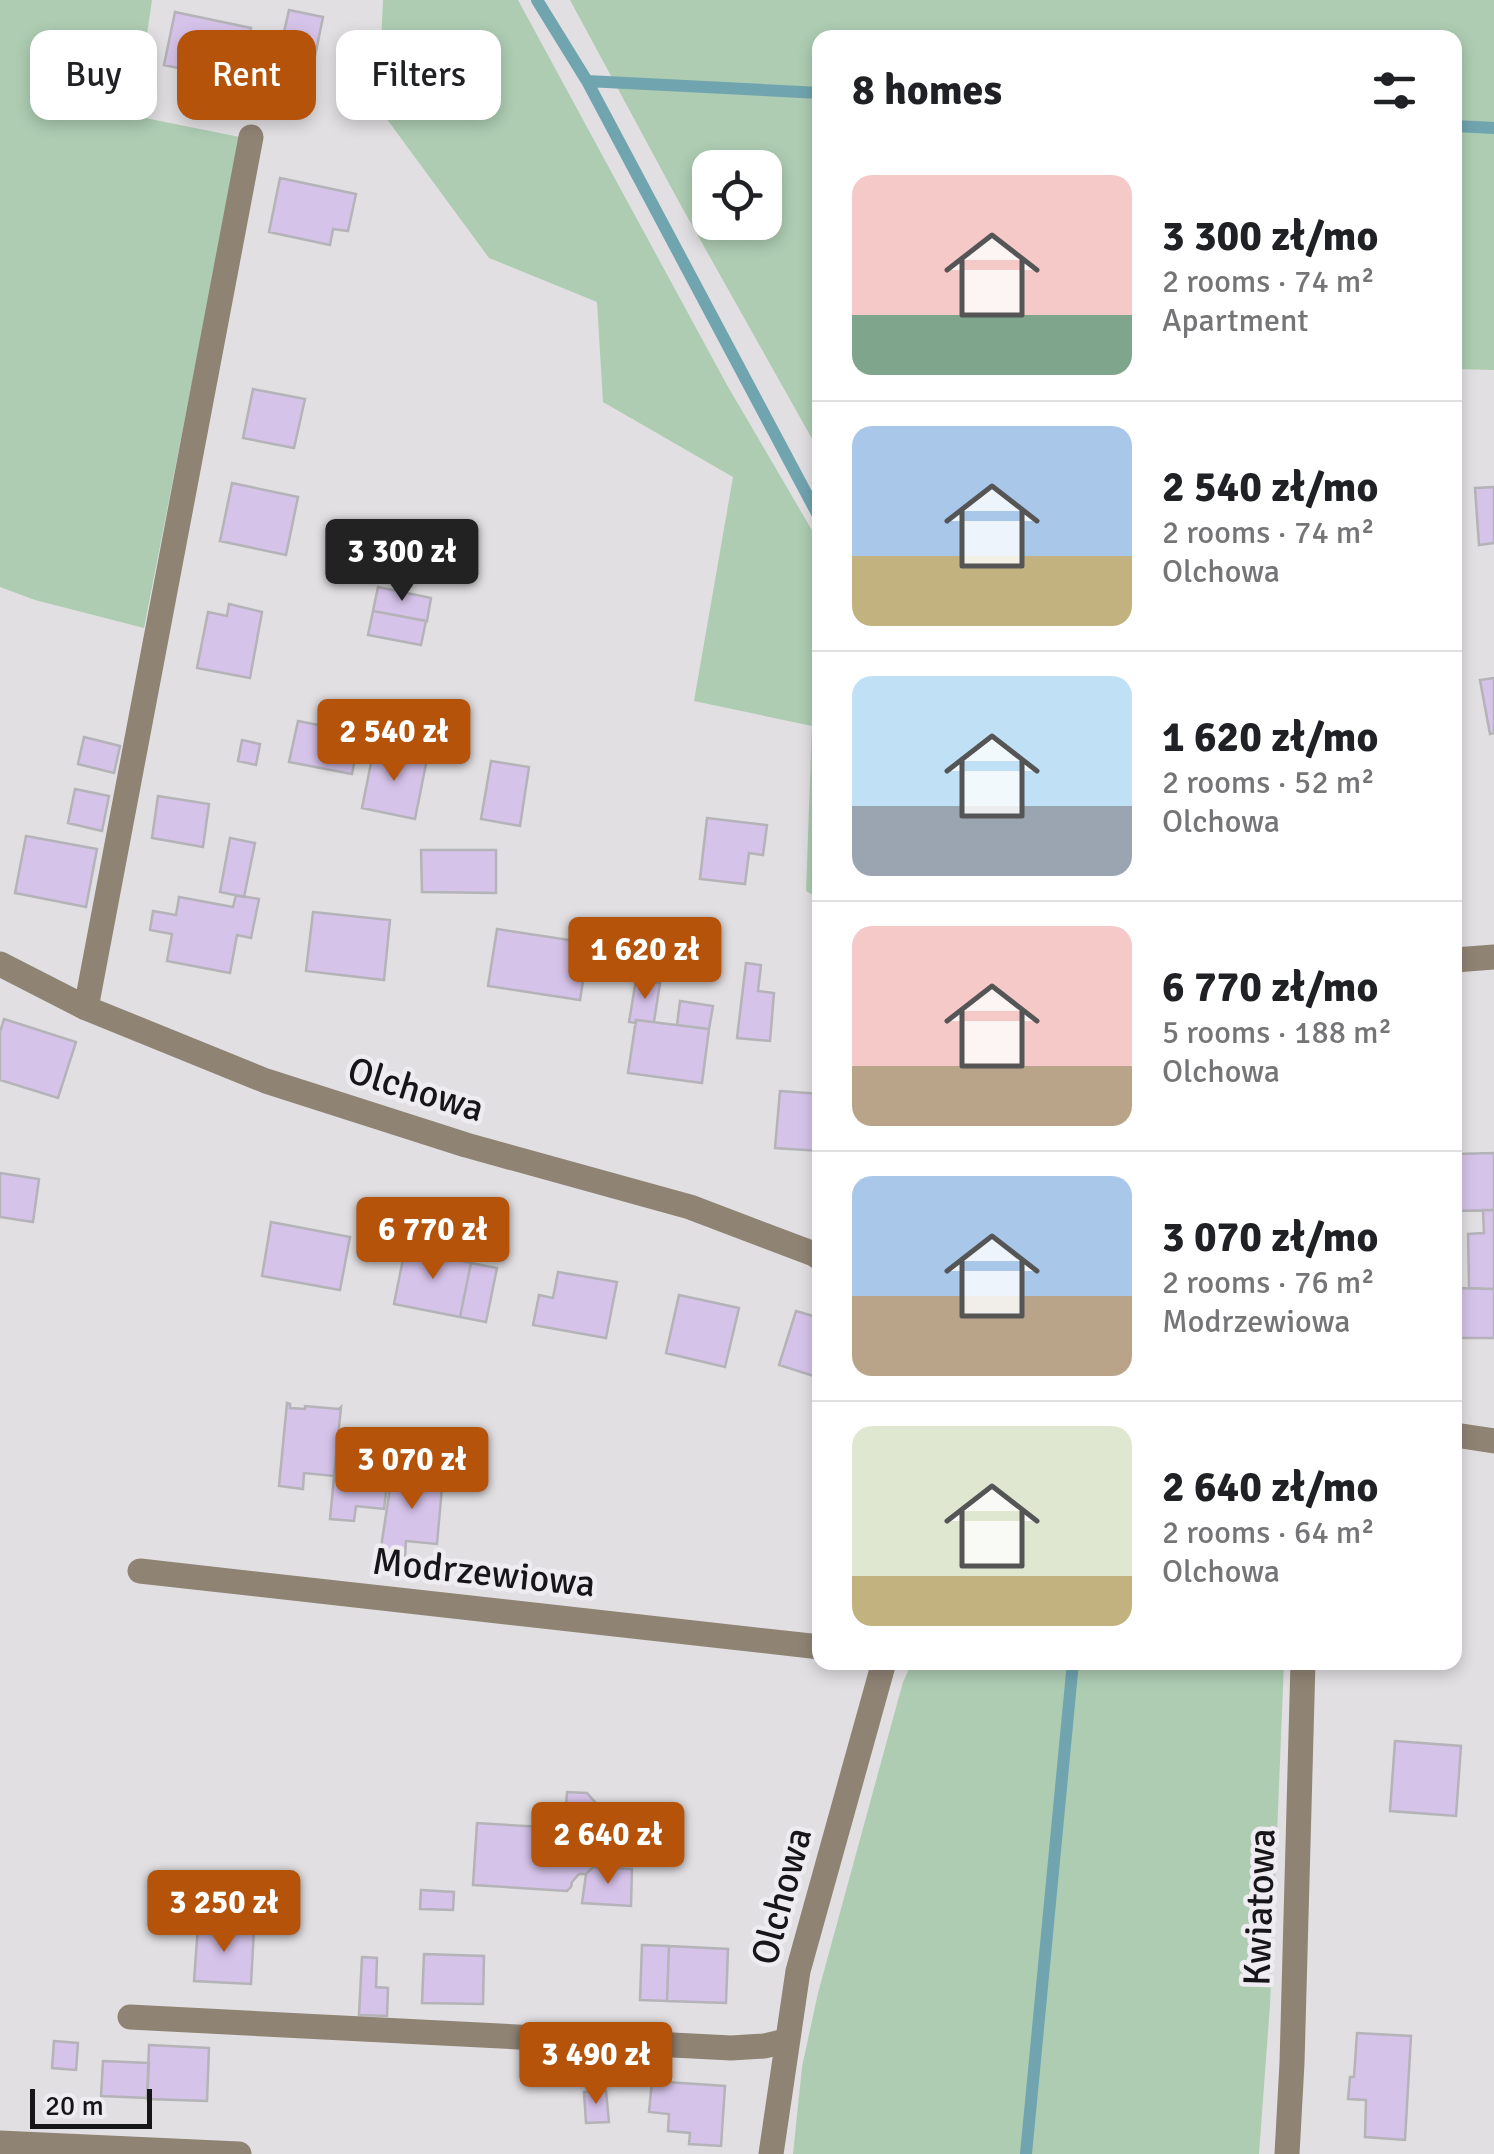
<!DOCTYPE html>
<html lang="en">
<head>
<meta charset="utf-8">
<style>
	:root { --surface:#fff; --page:#f6f6f6; --text:#202124; --muted:#757577; --line:#e0e0e0; --accent:#b45309 }
	body { margin:0; font-family:Signika,sans-serif; background:var(--page); color:var(--text); height:100vh; display:flex; flex-direction:column; font-size:38px; white-space:nowrap }
	* { box-sizing:border-box; margin:0 }
	p { font-size:32px; color:var(--muted) }
	.icon { flex:none; width:55px; height:55px; fill:none; stroke:currentColor; stroke-width:2; stroke-linecap:round; stroke-linejoin:round }
	.map { position:relative; flex:1; overflow:hidden }
	.panel { position:absolute; left:812px; top:30px; width:650px; height:1640px; display:flex; flex-direction:column; background:var(--surface); border-radius:20px; box-shadow:0 5px 15px #0003 }
	.panel>* { flex:none }
	.hud { position:absolute; left:30px; top:30px; width:632px; height:90px; display:flex; gap:20px }
	.tools { position:absolute; left:692px; top:150px; display:grid; gap:20px }
	.tools a { display:grid; place-items:center; width:90px; height:90px; border-radius:20px; background:var(--surface); box-shadow:0 5px 15px #0003; font-size:50px }
	.scale { position:absolute; left:30px; bottom:25px; width:122px; box-sizing:border-box; padding-left:10px; border:5px solid #161517; border-top:0; font-size:28px; line-height:35px; white-space:nowrap; color:#161517; -webkit-text-stroke:8px #efecf1; paint-order:stroke }
	.price { position:absolute; translate:-50% -85px; padding:0 22px; border-radius:10px; background:var(--accent); color:#fff; font-size:32px; line-height:65px; filter:drop-shadow(0 2px 5px #0008) }
	.price::after { content:''; position:absolute; left:50%; top:60px; width:30px; height:22px; margin-left:-15px; background:inherit; clip-path:polygon(0 0,100% 0,50% 100%) }
	.price.active { background:#222; color:#fff }
	ul { padding:0; list-style:none }
	li { display:flex; align-items:center; gap:30px; height:250px; padding:0 40px }
	li+li { border-top:2px solid var(--line) }
	li span { display:grid; place-items:center; flex:none; width:280px; height:200px; border-radius:20px; color:#555 }
	li>.icon { margin-inline-start:auto }
	span .icon { width:120px; height:120px; fill:#fffc; stroke-width:1 }
	li b { font-size:42px }
	h2 { display:flex; justify-content:space-between; align-items:center; height:120px; padding:0 40px; font-size:42px }
	.pill { padding:0 35px; border-radius:20px; background:var(--surface); box-shadow:0 5px 15px #0003; font-size:35px; line-height:90px }
	.pill.active { background:var(--accent); color:#fff }
	.map>svg:first-child { display:block }
	.green { fill:#adccb2; fill-rule:evenodd }
	.lines { fill:none; stroke-linecap:round; stroke-linejoin:round }
	.stream { stroke:#70a4af; stroke-width:12 }
	.building { fill:#d6c3ea; stroke:#b4b3b7; stroke-width:2.5 }
	.minor { stroke:#8f8374; stroke-width:25 }
	.labels { text-anchor:middle; stroke-width:9; stroke-linejoin:round; paint-order:stroke }
	.street-label { font-size:38px; fill:#161517; stroke:#efecf1 }
</style>
</head>
<body>
<div class="map">
<svg width="1494" height="2154" viewBox="0 0 1494 2154">
	<rect width="100%" height="100%" fill="#e2dfe3"/>
	<path class="green" d="M0,0h152l-17,116 105,21 -96,491 -109,-28 -35,-13z
		M383,0h135l209,385 93,159v355l-14,-8 6,-165 -118,-25 39,-224 -130,-75 -6,-100 -108,-44 -111,-151z
		M570,0h924v370l-39,-1v-331h-635v415l-141,-251zM710,168h55v54h-55z
		M912,1663h372l-14,342 -11,149h-466l9,-87 16,-74 85,-311z"/>
	<g class="lines">
		<path class="stream" d="M537,0l50,81 233,12
			M587,81l233,438
			M1455,126l39,2
			M1026,2154l47,-492"/>
	</g>
	<path class="building" d="M289,10l34,7 -9,44 -35,-7z
		M175,12l76,16 -12,53 -75,-16z
		M280,178l76,16 -8,37 -15,-2 -3,16 -61,-13z
		M253,389l52,10 -11,49 -51,-10z
		M232,483l66,14 -12,58 -66,-14z
		M1494,487v56l-15,2 -4,-57z
		M378,587l53,11 -4,23 -54,-10z
		M229,604l33,8 -12,66 -53,-10 11,-56 19,4z
		M373,611l53,10 -5,24 -53,-10z
		M1494,678v55l-4,1 -10,-54z
		M298,721l62,12 -8,41 -63,-12z
		M84,737l36,9 -6,27 -36,-9z
		M242,740l18,4 -4,21 -18,-4z
		M374,748l53,11 -12,60 -53,-11z
		M491,761l38,6 -9,59 -39,-7z
		M75,789l34,7 -7,35 -34,-8z
		M158,796l51,8 -6,43 -51,-9z
		M707,818l60,7 -4,30 -14,-2 -4,31 -45,-5z
		M26,836l71,13 -11,58 -71,-14z
		M230,838l25,5 -11,54 -24,-5z
		M421,850h75v43l-74,-1z
		M236,895l23,4 -8,39 -14,-3 -7,38 -63,-12 5,-27 -22,-4 3,-19 23,4 3,-18 54,10z
		M313,912l77,8 -6,60 -78,-9z
		M497,929l92,14 -9,57 -92,-14z
		M746,963l15,2 -3,26 16,2 -4,48 -33,-3z
		M636,980l24,3 -6,39 -18,-2v3l-7,-1z
		M680,1001l33,5 -4,23 -32,-4z
		M4,1019l72,23 -18,56 -58,-18v-48z
		M636,1020l73,9 -7,54 -74,-10z
		M780,1091l40,3v57l-45,-3z
		M1494,1153v57l-39,1v-57z
		M0,1173l39,6 -6,43 -33,-5z
		M1483,1210h11v79l-25,-1 -1,-54 16,-1z
		M271,1222l79,15 -10,53 -78,-14z
		M433,1246l12,2 5,10 21,5 -11,54 -66,-13 11,-55 20,4z
		M471,1263l26,5 -11,54 -26,-5z
		M558,1272l59,10 -11,56 -73,-13 6,-30 14,3z
		M1455,1288l39,1v49h-39z
		M679,1295l60,13 -14,59 -59,-14z
		M796,1311l24,7v60l-41,-13z
		M287,1403l3,1v4l15,1v-3l34,3 2,-2 -7,69 -30,-3 -1,16 -24,-3z
		M338,1436h3v4l15,1 1,-3 32,3 1,-3h3l-9,71 -28,-3 -2,15 -24,-2z
		M407,1472l36,4 -6,68 -31,-3 -1,15 -25,-2 12,-79 15,2z
		M1395,1741l66,5 -5,70 -66,-5z
		M567,1792l20,1 39,44 -40,37h-7l-7,8 -1,5 -4,4 -94,-6 4,-62 66,4 23,-19z
		M593,1867l39,2 -1,37 -49,-3 4,-29z
		M421,1890l33,2 -1,18 -33,-1z
		M198,1926l56,3 -3,55 -57,-3z
		M642,1945l27,1 -2,55 -27,-1z
		M669,1946l59,3 -2,54 -59,-2z
		M424,1954l60,2 -1,48 -61,-1z
		M362,1957l15,1 -1,29 12,1 -1,28 -28,-1z
		M1357,2033l54,3 -6,104 -40,-3 1,-37 -18,-1 2,-22h4z
		M54,2041l24,2 -2,27 -24,-2z
		M149,2045l60,3 -2,53 -60,-2z
		M103,2061l46,2 -2,35 -46,-2z
		M652,2081l73,5 -4,60 -32,-2 1,-11 -22,-2 1,-17 -20,-2z
		M606,2091l3,31 -23,1 -2,-31z"/>
	<g class="lines">
		<path class="minor" d="M1455,960l39,-3
			M0,964l86,44 180,73 200,64 224,62 124,47 6,4
			M86,1008l165,-871
			M1455,1435l39,6
			M140,1571l680,76
			M130,2017l601,31 33,-2 22,-5
			M0,2143l239,11
			M771,2154l27,-183 86,-309
			M1287,2154l5,-91 11,-401"/>
	</g>
	<g class="labels">
		<g class="street-label">
			<text transform="translate(416 1089) rotate(17)" y="13">Olchowa</text>
			<text transform="translate(484 1572) rotate(6)" y="13">Modrzewiowa</text>
			<text transform="translate(781 1896) rotate(-75)" y="13">Olchowa</text>
			<text transform="translate(1259 1907) rotate(-88)" y="13">Kwiatowa</text>
		</g>
	</g>
</svg>
<div class="tools">
<a><svg class="icon" aria-label="locate" viewBox="0 0 24 24"><circle cx="12" cy="12" r="6"/><path d="M12 2v4M12 18v4M2 12h4M18 12h4"/></svg></a>
</div>
<div class="scale">20 m</div>
<b class="price active" style="left:402px;top:604px">3 300 zł</b>
<b class="price" style="left:394px;top:784px">2 540 zł</b>
<b class="price" style="left:645px;top:1002px">1 620 zł</b>
<b class="price" style="left:433px;top:1282px">6 770 zł</b>
<b class="price" style="left:412px;top:1512px">3 070 zł</b>
<b class="price" style="left:608px;top:1887px">2 640 zł</b>
<b class="price" style="left:224px;top:1955px">3 250 zł</b>
<b class="price" style="left:596px;top:2107px">3 490 zł</b>
<div class="hud">
<a class="pill">Buy</a>
<a class="pill active">Rent</a>
<a class="pill">Filters</a>
</div>
<section class="panel">
<h2>8 homes<svg class="icon" aria-label="filters" viewBox="0 0 24 24"><path d="M4 7h16M4 17h16"/><circle cx="9" cy="7" r="2"/><circle cx="15" cy="17" r="2"/></svg></h2>
<ul>
<li><span style="background:linear-gradient(#f6c9c9 70%,#7fa58c 0)"><svg class="icon" aria-label="home" viewBox="0 0 24 24"><path d="M3 11l9-7 9 7M6 9v11h12V9"/></svg></span><div><b>3 300 zł/mo</b><p>2 rooms · 74 m²</p><p>Apartment</p></div></li>
<li><span style="background:linear-gradient(#a9c7e8 65%,#c2b280 0)"><svg class="icon" aria-label="home" viewBox="0 0 24 24"><path d="M3 11l9-7 9 7M6 9v11h12V9"/></svg></span><div><b>2 540 zł/mo</b><p>2 rooms · 74 m²</p><p>Olchowa</p></div></li>
<li><span style="background:linear-gradient(#bfe0f5 65%,#9aa5b1 0)"><svg class="icon" aria-label="home" viewBox="0 0 24 24"><path d="M3 11l9-7 9 7M6 9v11h12V9"/></svg></span><div><b>1 620 zł/mo</b><p>2 rooms · 52 m²</p><p>Olchowa</p></div></li>
<li><span style="background:linear-gradient(#f6c9c9 70%,#b9a48a 0)"><svg class="icon" aria-label="home" viewBox="0 0 24 24"><path d="M3 11l9-7 9 7M6 9v11h12V9"/></svg></span><div><b>6 770 zł/mo</b><p>5 rooms · 188 m²</p><p>Olchowa</p></div></li>
<li><span style="background:linear-gradient(#a9c7e8 60%,#b9a48a 0)"><svg class="icon" aria-label="home" viewBox="0 0 24 24"><path d="M3 11l9-7 9 7M6 9v11h12V9"/></svg></span><div><b>3 070 zł/mo</b><p>2 rooms · 76 m²</p><p>Modrzewiowa</p></div></li>
<li><span style="background:linear-gradient(#dfe7d0 75%,#c2b280 0)"><svg class="icon" aria-label="home" viewBox="0 0 24 24"><path d="M3 11l9-7 9 7M6 9v11h12V9"/></svg></span><div><b>2 640 zł/mo</b><p>2 rooms · 64 m²</p><p>Olchowa</p></div></li>
</ul>
</section>
</div>
</body>
</html>
